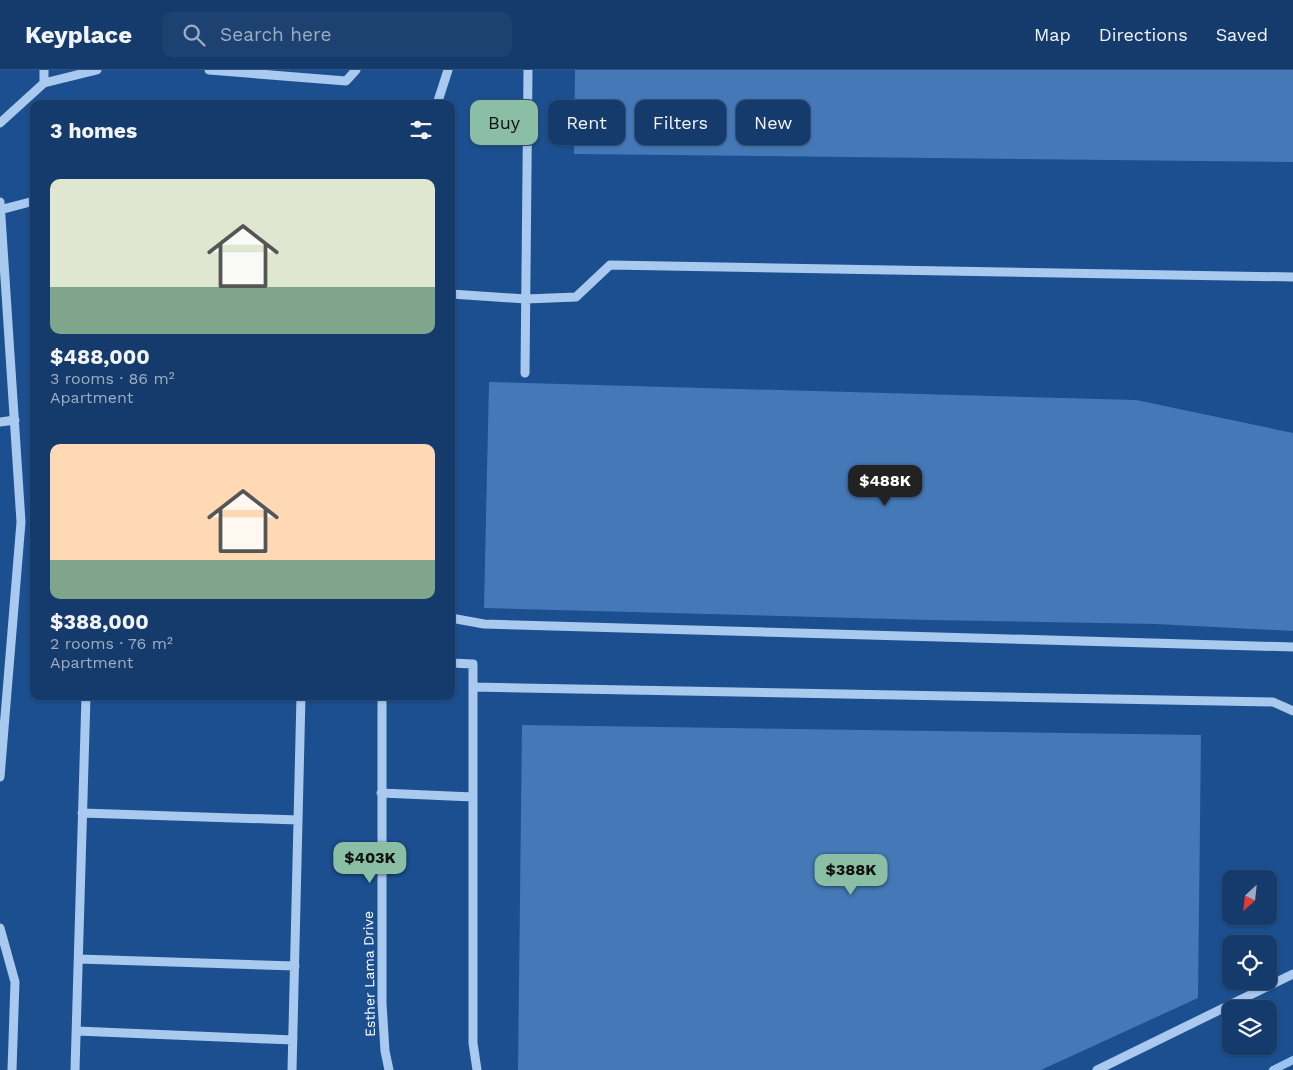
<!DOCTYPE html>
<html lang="en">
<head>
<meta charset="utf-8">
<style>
	:root { --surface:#143b6b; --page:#1d4271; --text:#f1f3f6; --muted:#9dadc1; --line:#33557e; --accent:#8abfa5 }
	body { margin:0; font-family:"Work Sans",sans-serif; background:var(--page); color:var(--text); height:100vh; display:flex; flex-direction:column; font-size:19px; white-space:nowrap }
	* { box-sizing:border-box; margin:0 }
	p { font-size:16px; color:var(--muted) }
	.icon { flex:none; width:28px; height:28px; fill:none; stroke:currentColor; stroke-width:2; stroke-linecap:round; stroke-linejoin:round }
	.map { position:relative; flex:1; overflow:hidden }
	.drawer { position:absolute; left:30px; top:30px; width:425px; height:600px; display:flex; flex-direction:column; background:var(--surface); border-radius:10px; box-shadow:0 1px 4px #0004,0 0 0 1px var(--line) }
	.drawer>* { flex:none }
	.guide { position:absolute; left:470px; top:30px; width:475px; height:45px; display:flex; gap:10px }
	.needle { width:32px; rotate:207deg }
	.fabs { position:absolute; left:1222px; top:800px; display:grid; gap:10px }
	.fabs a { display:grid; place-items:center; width:55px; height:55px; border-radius:10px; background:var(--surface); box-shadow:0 1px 4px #0004,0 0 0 1px var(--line); font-size:25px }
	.price { position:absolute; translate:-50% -42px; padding:0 11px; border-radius:10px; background:var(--accent); color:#111; font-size:16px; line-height:32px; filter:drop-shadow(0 1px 2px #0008) }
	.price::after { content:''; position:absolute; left:50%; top:30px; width:15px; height:11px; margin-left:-8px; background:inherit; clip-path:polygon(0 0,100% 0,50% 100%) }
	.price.current { background:#222; color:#fff }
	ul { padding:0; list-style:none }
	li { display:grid; align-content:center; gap:10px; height:265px; padding:0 20px }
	li span { display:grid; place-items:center; height:155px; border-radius:10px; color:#555 }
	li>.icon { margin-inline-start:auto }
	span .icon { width:90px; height:90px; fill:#fffc; stroke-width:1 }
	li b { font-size:21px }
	h2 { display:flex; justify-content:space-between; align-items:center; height:60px; padding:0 20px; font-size:21px }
	.pill { padding:0 18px; border-radius:10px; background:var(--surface); box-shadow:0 1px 4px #0004,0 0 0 1px var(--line); font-size:18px; line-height:45px }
	.pill.current { background:var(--accent); color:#111 }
	header { display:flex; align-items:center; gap:30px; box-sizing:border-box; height:70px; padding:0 25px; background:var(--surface); border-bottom:1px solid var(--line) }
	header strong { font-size:24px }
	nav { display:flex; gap:28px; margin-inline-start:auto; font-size:18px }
	.search { width:350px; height:45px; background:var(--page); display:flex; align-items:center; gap:12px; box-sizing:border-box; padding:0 18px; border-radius:10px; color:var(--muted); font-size:19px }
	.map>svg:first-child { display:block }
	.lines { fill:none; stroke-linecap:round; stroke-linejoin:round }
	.stream { stroke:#9cc4f0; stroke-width:8 }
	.building { fill:#4478b7 }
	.minor { stroke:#a9c9ee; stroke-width:9 }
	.labels { text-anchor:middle; stroke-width:4; stroke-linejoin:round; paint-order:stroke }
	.street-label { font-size:14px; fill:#fff; stroke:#1b4f8f }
</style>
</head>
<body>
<header>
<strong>Keyplace</strong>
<div class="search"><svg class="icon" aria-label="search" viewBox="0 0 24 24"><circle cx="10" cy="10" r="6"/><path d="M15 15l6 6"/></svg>Search here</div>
<nav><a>Map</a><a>Directions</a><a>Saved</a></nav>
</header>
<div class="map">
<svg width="1293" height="1000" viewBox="0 0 1293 1000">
	<rect width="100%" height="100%" fill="#1b4f8f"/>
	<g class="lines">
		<path class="stream" d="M1273,1000l20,-10"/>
	</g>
	<path class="building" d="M575,0h718v92l-719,-8z
		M489,312l647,18 157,33v198l-137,-7 -226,-4 -446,-12z
		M522,655l679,10 -3,263 -157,72h-523z"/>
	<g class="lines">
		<path class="minor" d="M209,0l137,11 10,-11
			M44,13v-13
			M437,34l11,-34
			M0,53l44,-40 53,-13
			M0,132l21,320 -21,255
			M0,140l34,-9
			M451,224l75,5 50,-2 34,-32 683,12
			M525,303l3,-303
			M0,352l15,-2
			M451,548l33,6 809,23
			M451,593l22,1v379l4,27
			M473,617l800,15 20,9
			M382,626v307l3,48 4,19
			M381,723l92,4
			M82,743l216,7
			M0,858l15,54 -3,88
			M79,889l216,7
			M77,961l216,9
			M75,1000l11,-374
			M292,1000l9,-374
			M1097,1000l196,-96"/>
	</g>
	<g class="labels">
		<g class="street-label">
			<text transform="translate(369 904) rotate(-91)" y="5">Esther Lama Drive</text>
		</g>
	</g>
</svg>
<div class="fabs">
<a><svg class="needle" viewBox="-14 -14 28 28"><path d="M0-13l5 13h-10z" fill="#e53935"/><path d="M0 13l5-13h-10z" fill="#9dadc1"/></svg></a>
<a><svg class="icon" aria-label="locate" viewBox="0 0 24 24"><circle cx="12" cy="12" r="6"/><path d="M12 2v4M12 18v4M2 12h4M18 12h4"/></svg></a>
<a><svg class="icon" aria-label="layers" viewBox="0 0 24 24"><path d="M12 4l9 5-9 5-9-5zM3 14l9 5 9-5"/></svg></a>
</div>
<b class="price current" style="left:885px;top:437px">$488K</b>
<b class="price" style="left:370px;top:814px">$403K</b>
<b class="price" style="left:851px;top:826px">$388K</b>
<div class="guide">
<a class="pill current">Buy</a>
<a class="pill">Rent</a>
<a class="pill">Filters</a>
<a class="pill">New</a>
</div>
<section class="drawer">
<h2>3 homes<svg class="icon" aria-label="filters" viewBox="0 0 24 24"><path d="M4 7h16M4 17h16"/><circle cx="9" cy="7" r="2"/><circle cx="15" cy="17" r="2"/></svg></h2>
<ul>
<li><span style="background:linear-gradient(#dfe7d0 70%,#7fa58c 0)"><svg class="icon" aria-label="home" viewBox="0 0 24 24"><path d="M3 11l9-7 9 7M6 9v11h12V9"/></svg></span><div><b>$488,000</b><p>3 rooms · 86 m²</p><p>Apartment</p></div></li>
<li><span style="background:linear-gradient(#ffd9b3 75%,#7fa58c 0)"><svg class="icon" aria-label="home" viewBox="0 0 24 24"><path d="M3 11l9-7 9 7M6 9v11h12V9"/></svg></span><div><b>$388,000</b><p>2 rooms · 76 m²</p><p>Apartment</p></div></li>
</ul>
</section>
</div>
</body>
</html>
